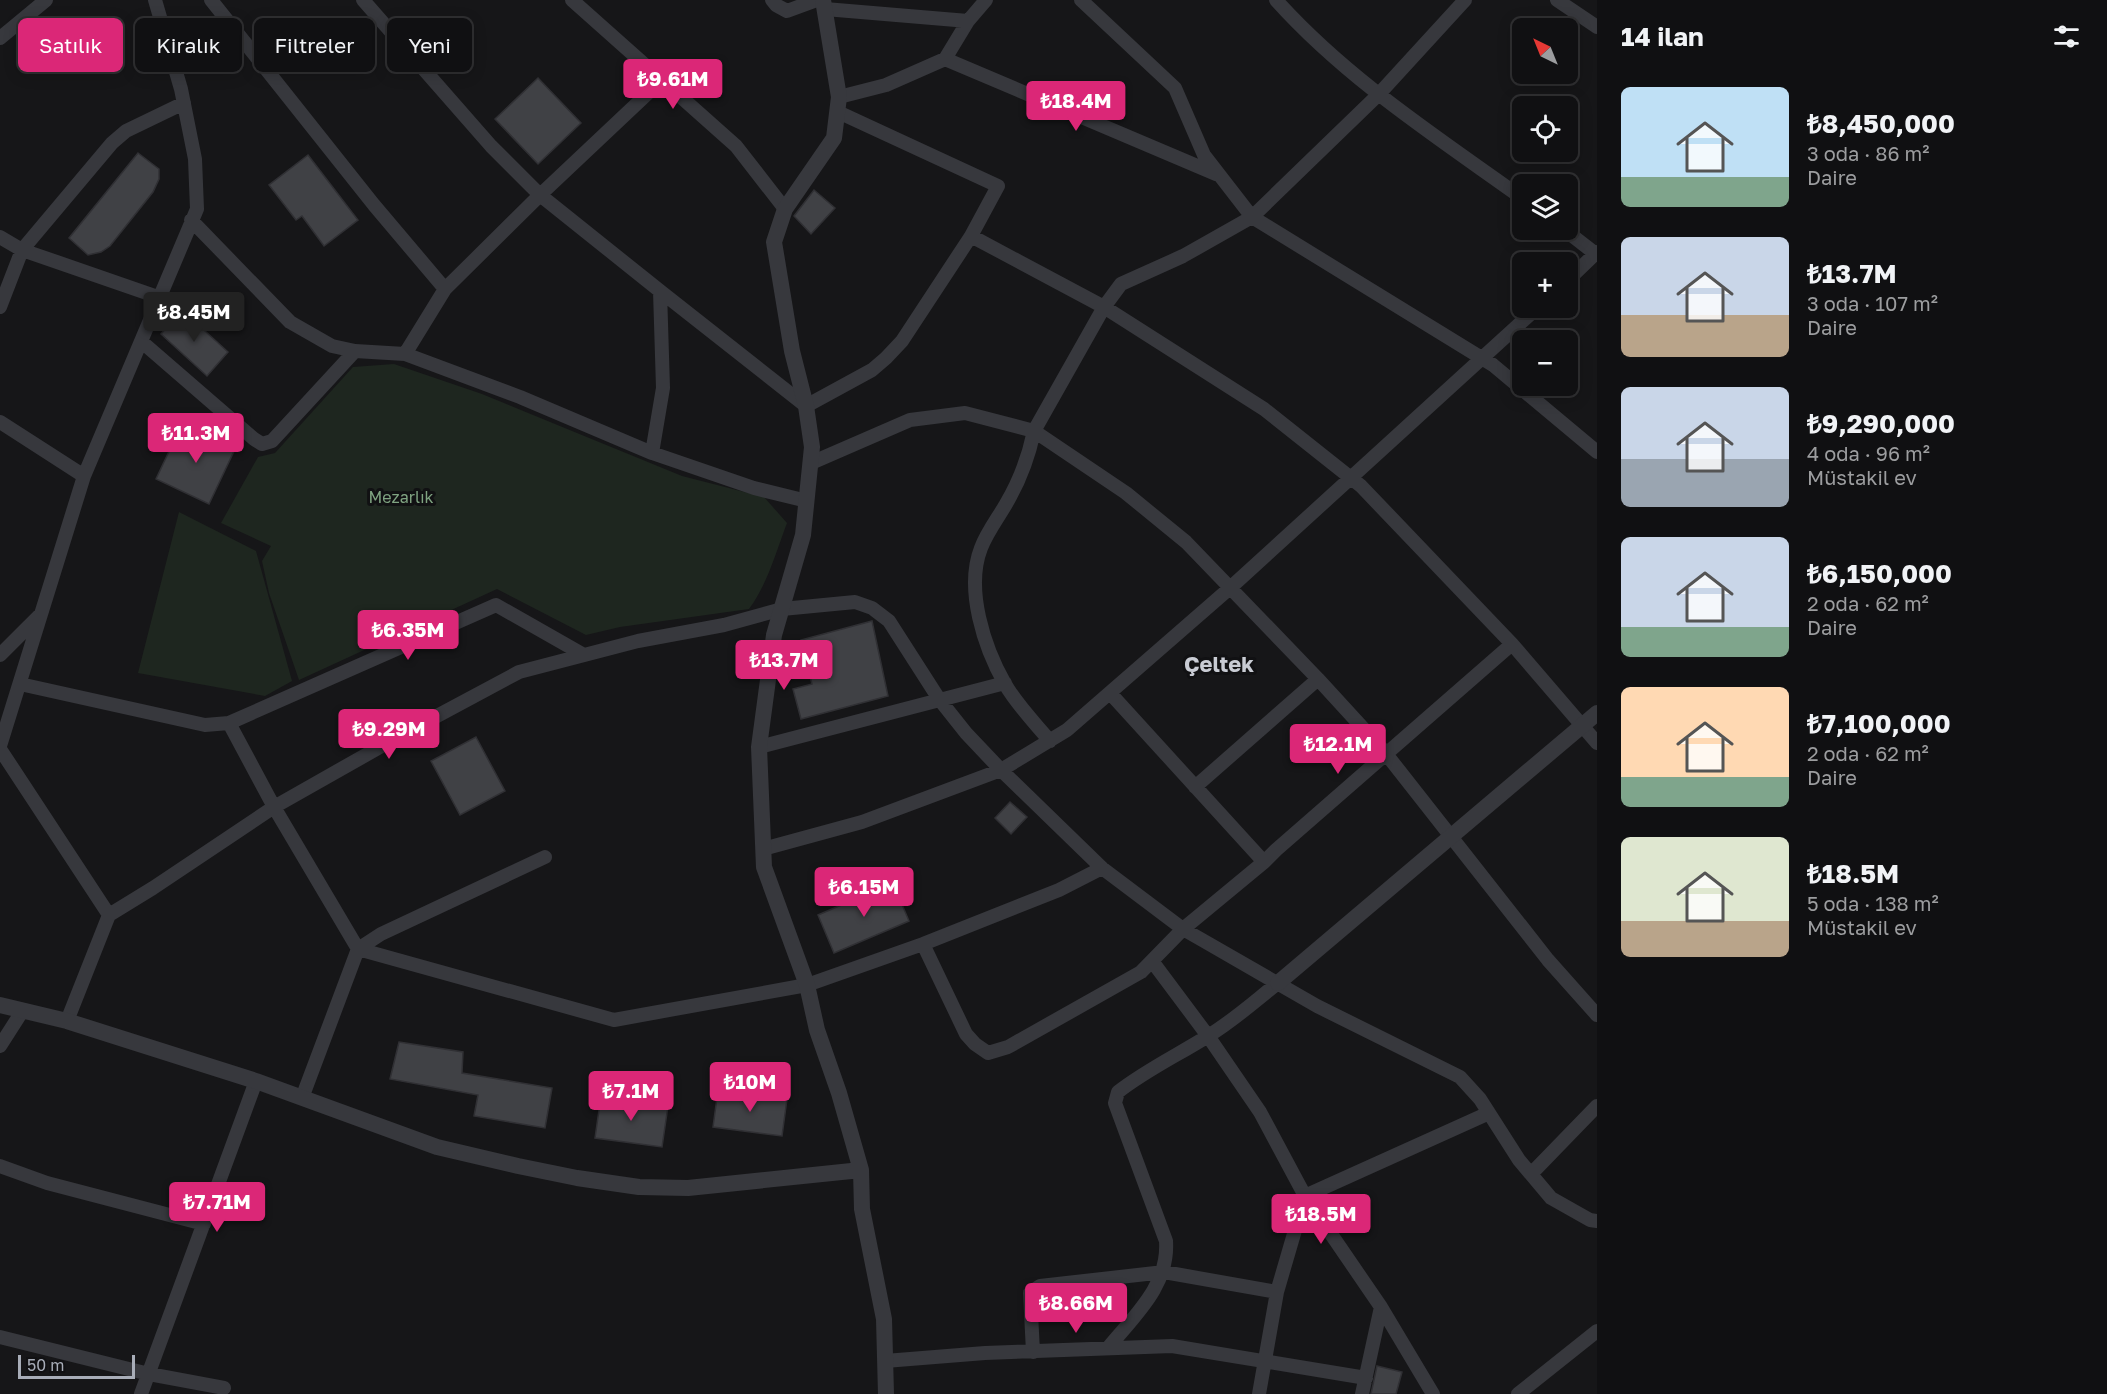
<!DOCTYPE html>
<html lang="tr">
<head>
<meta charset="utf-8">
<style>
	:root { --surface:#101012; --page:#19191b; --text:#f1f3f6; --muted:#9c9d9f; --line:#303032; --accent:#db2777 }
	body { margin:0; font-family:"Golos Text",sans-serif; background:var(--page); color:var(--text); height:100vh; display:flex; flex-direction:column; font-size:22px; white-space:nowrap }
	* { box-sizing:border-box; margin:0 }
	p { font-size:20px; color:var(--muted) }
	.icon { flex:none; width:33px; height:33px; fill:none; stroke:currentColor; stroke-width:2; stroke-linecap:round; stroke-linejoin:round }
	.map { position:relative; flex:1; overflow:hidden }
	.sheet { display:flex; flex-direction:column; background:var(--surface); width:510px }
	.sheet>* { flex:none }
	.banner { position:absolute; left:18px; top:18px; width:570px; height:54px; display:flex; gap:12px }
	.needle { width:39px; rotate:317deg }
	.buttons { position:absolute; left:1512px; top:18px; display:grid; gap:12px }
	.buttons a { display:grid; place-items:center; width:66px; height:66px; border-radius:9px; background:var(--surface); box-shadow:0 3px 15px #0003,0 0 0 2px var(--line); font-size:30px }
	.scale { position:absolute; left:18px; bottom:15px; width:117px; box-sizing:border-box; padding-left:6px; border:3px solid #a8adb8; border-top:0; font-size:16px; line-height:21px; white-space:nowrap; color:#a8adb8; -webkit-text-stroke:4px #111113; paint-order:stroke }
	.price { position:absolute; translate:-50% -51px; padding:0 14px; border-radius:6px; background:var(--accent); color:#fff; font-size:20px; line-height:39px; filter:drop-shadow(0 2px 3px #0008) }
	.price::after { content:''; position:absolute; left:50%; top:36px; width:18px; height:14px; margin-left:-9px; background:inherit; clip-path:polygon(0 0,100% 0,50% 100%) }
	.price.active { background:#222; color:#fff }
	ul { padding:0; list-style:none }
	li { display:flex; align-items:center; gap:18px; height:150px; padding:0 24px }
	li span { display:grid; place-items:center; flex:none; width:168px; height:120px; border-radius:9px; color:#555 }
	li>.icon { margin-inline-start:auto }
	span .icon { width:72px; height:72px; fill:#fffc; stroke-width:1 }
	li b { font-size:26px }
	h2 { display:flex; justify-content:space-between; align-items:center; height:72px; padding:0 24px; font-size:26px }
	.tag { padding:0 21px; border-radius:9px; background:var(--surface); box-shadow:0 3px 15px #0003,0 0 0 2px var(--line); font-size:21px; line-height:54px }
	.tag.active { background:var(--accent); color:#fff }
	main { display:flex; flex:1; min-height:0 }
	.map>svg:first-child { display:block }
	.green { fill:#1e261f }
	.building { fill:#404145; stroke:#303034; stroke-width:1.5 }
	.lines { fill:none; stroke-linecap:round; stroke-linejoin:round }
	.minor { stroke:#37383d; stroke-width:14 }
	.tertiary { stroke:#37383d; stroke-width:16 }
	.labels { text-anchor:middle; stroke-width:6; stroke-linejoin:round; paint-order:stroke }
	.park-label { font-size:16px; fill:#7fa381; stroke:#111113 }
	.district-label { font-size:22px; font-weight:bold; fill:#c9ccd4; stroke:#111113 }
</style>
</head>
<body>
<main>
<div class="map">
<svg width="1597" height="1394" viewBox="0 0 1597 1394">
	<rect width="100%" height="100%" fill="#161618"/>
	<path class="green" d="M394,364l88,30 200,82 82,21 23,26c-11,29 -19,60 -38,86l-129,18 -34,8 -89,-46 -198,91 -30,-87 -7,-32 9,-15 -50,-23 37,-66 17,-4 78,-86z
		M179,512l77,39 36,130 -27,15 -127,-23z"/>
	<path class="building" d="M538,78l43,45 -43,41 -43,-45z
		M138,153l21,16v10l-6,13 -43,54 -9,6 -13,3 -19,-17z
		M308,155l50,65 -34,26 -22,-30 -6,4 -27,-35z
		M814,190l21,18 -24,26 -17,-18z
		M182,310l46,42 -21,24 -46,-42z
		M182,424l53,25 -26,55 -53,-25z
		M872,621l16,75 -87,23 -8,-30 19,-5 -11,-44z
		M476,737l29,54 -45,24 -29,-54z
		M1010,802l17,15 -16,17 -16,-16z
		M893,883l16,38 -75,32 -16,-38z
		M399,1042l64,10 -1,21 90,15 -7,40 -71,-12 4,-21 -88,-16z
		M718,1090l69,9 -5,37 -69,-9z
		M601,1096l67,10 -6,41 -67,-9z
		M1377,1366l25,6 -6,22h-25z"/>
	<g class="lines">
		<path class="minor" d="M211,0l163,205 71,84
			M363,0l128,146 49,49 120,96 3,97 -11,65
			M572,0l164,146 49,63
			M772,0l4,5 11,6 30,-11
			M1081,0l94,88 29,67 48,62 241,148 104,87
			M1276,0c71,79 161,137 246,198
			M1557,0l40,27
			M825,9l143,12
			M0,38l46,-38
			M945,59l271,115
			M839,97l47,-12 59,-26 23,-38 18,-21
			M838,112l160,74 -27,50 133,71 160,102 97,77 151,158 85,99
			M191,220l99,102 42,24 23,5 50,3 115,43 132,56 102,35 53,13
			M1565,230l32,25
			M0,237l22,13 -22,57
			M1568,280l29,-28
			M660,291l146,115 66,-36 14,-12 16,-17 69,-105
			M158,297l-136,-47 90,-107 14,-12 58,-28
			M142,342l112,97 8,5 10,-3 83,-90
			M405,354l40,-65 95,-94 123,-116
			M0,422l84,54
			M811,463l99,-43 55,-7 69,18 92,62 60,49 132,137 65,71 165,210 49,55
			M0,655l41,-41
			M20,684l185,41 24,-2 45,84 84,142 -56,149
			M1110,693l154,169
			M229,723l267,-118 88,50
			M1050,741c-15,-18 -33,-36 -45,-57 -21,-37 -40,-95 -24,-136 6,-16 17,-30 25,-44 13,-22 23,-49 28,-73l70,-124 17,-23 62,-28 69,-39 126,-122 87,-95
			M0,746l84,-270 113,-267 -2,-50 -14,-70 -26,-89
			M759,747l246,-64
			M0,749l109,166
			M1195,787l123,-108
			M763,849l99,-27 139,-52 66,-40 163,-142 307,-280
			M923,944l43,90 9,10 13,9 20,-6 133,-75 42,-43 81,-67 12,-12 236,-206
			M358,949l256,71 193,-35 116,-41 136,-54 43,-22
			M358,949l23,-15 164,-77
			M1152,961l56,75 52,76 45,84 184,-83
			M67,1021l42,-106 44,-27 121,-81 120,-68 125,-67 119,-31 86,-16 58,-16 73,-7 17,6 17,13 50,78 27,34 35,37 101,98 81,61 21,12 113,65 143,71 20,22 39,61 32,38 39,22 7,1
			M0,1046l23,-36
			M0,1166l47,17 157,41
			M1531,1174l66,-68
			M0,1337l149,37 75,14
			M1108,1348c26,-32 61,-62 58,-107l-51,-138 3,-11c28,-22 60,-37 90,-56 25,-15 47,-35 70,-53
			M1033,1352l-3,-59 10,-7 124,-14 113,20
			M885,1361l100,-8 187,-7 194,32
			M141,1394l115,-313
			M1259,1394l18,-102 28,-96 76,111 52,87
			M1362,1394l19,-87
			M1518,1394l79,-63"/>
		<path class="tertiary" d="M823,0l16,97 -5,41 -49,71 -11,33 18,109 14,55 6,41 -9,88 -29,100 -15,112 5,120 43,118 10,45 22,63 22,77 1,39 22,110 2,75
			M1278,983l319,-270
			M0,1005l67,16 189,60 181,66 81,19 59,12 62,9 49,1 173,-18"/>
	</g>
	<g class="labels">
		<g class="park-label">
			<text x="401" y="503">Mezarlık</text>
		</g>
		<g class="district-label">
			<text x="1219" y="672">Çeltek</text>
		</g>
	</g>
</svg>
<div class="buttons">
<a><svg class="needle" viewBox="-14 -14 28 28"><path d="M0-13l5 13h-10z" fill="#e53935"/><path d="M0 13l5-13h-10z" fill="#9c9d9f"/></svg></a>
<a><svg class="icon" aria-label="locate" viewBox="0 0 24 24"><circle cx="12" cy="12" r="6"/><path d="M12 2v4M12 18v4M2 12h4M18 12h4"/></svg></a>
<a><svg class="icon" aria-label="layers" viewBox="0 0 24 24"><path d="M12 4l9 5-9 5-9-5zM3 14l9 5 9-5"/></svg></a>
<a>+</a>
<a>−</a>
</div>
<div class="scale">50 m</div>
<b class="price" style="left:673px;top:110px">₺9.61M</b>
<b class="price" style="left:1076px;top:132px">₺18.4M</b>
<b class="price active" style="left:194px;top:343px">₺8.45M</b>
<b class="price" style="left:196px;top:464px">₺11.3M</b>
<b class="price" style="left:408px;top:661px">₺6.35M</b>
<b class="price" style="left:784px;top:691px">₺13.7M</b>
<b class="price" style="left:389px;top:760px">₺9.29M</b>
<b class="price" style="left:1338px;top:775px">₺12.1M</b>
<b class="price" style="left:864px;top:918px">₺6.15M</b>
<b class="price" style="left:750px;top:1113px">₺10M</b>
<b class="price" style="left:631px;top:1122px">₺7.1M</b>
<b class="price" style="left:217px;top:1233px">₺7.71M</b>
<b class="price" style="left:1321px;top:1245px">₺18.5M</b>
<b class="price" style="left:1076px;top:1334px">₺8.66M</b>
<div class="banner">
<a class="tag active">Satılık</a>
<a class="tag">Kiralık</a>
<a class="tag">Filtreler</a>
<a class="tag">Yeni</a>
</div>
</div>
<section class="sheet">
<h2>14 ilan<svg class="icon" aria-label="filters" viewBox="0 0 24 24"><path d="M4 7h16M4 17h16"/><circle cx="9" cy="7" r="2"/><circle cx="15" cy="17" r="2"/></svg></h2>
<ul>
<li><span style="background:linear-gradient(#bfe0f5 75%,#7fa58c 0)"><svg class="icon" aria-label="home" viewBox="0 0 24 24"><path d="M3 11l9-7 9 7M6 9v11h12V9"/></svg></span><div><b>₺8,450,000</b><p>3 oda · 86 m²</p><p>Daire</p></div></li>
<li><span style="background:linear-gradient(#c9d6e8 65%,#b9a48a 0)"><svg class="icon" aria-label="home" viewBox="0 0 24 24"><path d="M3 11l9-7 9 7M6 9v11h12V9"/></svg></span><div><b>₺13.7M</b><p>3 oda · 107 m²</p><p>Daire</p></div></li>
<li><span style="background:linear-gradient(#c9d6e8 60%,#9aa5b1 0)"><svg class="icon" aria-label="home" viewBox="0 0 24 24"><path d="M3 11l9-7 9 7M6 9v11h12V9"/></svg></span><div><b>₺9,290,000</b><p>4 oda · 96 m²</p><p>Müstakil ev</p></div></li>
<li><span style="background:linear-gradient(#c9d6e8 75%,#7fa58c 0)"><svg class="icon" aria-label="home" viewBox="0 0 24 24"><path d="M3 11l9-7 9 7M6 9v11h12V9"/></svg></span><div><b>₺6,150,000</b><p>2 oda · 62 m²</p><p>Daire</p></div></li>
<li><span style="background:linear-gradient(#ffd9b3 75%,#7fa58c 0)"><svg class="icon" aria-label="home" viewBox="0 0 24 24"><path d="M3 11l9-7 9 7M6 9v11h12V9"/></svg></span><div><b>₺7,100,000</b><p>2 oda · 62 m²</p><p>Daire</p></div></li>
<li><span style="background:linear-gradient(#dfe7d0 70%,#b9a48a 0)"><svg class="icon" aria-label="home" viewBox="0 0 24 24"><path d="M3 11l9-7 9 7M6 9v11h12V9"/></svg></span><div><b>₺18.5M</b><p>5 oda · 138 m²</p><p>Müstakil ev</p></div></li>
</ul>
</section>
</main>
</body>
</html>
